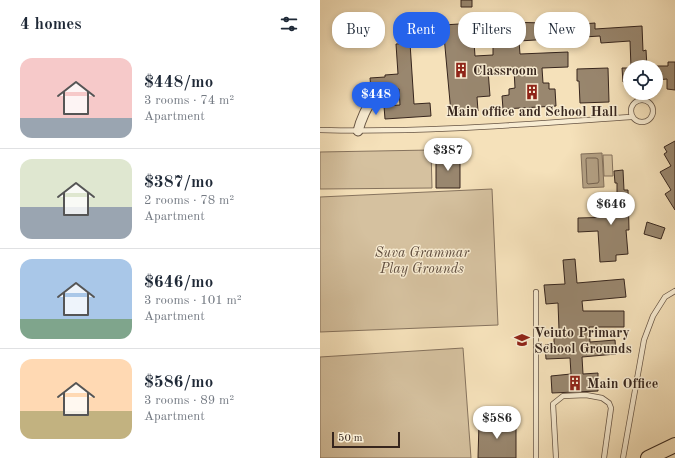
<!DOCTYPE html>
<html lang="en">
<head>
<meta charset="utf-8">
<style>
	:root { --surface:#fff; --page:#f6f6f7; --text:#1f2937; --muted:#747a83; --line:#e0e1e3; --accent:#2563eb }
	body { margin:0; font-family:"Old Standard TT",serif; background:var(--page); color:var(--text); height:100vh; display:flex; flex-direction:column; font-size:15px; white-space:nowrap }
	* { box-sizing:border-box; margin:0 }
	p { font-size:13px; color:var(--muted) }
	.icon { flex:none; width:22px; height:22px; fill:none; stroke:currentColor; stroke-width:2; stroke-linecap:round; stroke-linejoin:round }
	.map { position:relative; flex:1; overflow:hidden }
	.drawer { display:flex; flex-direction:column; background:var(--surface); width:320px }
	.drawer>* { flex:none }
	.banner { position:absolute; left:12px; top:12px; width:283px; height:36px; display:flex; gap:8px }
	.fabs { position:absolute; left:303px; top:60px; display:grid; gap:8px }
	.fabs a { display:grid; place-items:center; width:40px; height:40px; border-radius:50%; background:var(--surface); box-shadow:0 2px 6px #0003; font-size:20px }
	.scale { position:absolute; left:12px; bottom:10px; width:68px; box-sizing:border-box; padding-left:4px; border:2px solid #36251d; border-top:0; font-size:11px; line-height:14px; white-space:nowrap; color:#36251d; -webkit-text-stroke:3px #f8ecd2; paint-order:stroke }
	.price { position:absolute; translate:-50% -34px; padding:0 9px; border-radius:14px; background:#fff; color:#222; font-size:13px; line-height:26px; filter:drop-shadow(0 1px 2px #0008) }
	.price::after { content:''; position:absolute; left:50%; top:24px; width:12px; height:9px; margin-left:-6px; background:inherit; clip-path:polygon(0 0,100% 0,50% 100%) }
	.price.current { background:var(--accent); color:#fff }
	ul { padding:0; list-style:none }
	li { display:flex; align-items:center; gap:12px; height:100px; padding:0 20px }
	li+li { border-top:1px solid var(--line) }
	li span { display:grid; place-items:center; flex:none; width:112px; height:80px; border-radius:12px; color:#555 }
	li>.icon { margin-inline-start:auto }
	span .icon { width:48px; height:48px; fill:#fffc; stroke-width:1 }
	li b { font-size:17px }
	h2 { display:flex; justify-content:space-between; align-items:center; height:48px; padding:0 20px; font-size:17px }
	.chip { padding:0 14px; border-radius:16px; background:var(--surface); box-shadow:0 2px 6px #0003; font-size:14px; line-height:36px }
	.chip.current { background:var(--accent); color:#fff }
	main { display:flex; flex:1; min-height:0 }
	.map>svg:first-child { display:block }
	.green { fill:#d5c19f; stroke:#86735e }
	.water { fill:#b4a185; stroke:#826f5b }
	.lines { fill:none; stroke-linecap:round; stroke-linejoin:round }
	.shore { stroke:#756351; stroke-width:1 }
	.building { fill:#99876f; stroke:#36251d; fill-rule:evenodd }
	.service-casing { stroke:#665444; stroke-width:6 }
	.minor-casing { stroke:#665444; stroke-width:11 }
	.primary-casing { stroke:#36251d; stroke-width:16 }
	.service { stroke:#f8ecd2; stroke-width:4.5 }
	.minor { stroke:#f8ecd2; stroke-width:9 }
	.primary { stroke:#f5e1ba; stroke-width:14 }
	.labels { text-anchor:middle; stroke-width:3; stroke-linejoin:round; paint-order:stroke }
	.poi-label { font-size:14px; font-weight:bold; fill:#36251d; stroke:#f8ecd2; text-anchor:start }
	.park-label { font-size:14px; font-style:italic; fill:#5e4c3e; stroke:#f8ecd2 }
</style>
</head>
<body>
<main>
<section class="drawer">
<h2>4 homes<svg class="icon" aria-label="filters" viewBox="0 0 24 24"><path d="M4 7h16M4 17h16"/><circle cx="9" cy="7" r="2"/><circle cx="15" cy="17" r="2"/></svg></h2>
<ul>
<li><span style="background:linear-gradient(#f6c9c9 75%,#9aa5b1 0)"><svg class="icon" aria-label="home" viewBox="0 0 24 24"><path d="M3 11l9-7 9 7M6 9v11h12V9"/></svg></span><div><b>$448/mo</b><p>3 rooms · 74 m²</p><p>Apartment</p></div></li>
<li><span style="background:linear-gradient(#dfe7d0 60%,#9aa5b1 0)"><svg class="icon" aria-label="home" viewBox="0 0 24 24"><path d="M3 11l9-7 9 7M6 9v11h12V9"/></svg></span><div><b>$387/mo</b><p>2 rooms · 78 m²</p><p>Apartment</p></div></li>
<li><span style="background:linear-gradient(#a9c7e8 75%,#7fa58c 0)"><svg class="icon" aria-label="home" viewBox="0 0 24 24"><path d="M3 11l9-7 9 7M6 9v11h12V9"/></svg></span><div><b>$646/mo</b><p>3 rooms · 101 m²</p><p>Apartment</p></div></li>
<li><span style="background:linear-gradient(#ffd9b3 65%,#c2b280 0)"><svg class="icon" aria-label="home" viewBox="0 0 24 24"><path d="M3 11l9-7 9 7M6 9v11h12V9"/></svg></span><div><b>$586/mo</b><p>3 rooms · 89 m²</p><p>Apartment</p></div></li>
</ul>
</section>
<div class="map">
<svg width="355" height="458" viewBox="0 0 355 458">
	<rect width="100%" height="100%" fill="#f5e1ba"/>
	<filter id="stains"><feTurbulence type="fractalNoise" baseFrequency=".005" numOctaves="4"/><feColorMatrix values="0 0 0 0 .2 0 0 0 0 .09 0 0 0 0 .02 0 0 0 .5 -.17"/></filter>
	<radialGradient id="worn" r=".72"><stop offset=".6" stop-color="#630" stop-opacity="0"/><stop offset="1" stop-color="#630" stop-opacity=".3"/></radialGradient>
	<path class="green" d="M111,150l1,38 -112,1v-37z
		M283,155h9l1,21h-9z
		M172,189l6,136 -178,7v-135z
		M143,348l8,110h-151v-101z"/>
	<path class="water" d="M282,153l2,34 -21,1 -2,-34z"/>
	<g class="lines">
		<path class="shore" d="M267,158h9l2,1 1,22 -1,2 -10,1 -1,-1 -1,-23z"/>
	</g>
	<path class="building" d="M141,0h11v7h-11z
		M184,22l40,1v4l51,-4v6l47,-3 1,25 3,-1 1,17h-16l-1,-26 -29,2 -1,-7 -81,5 1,13 48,-2v15l-26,1 1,15h6v6h6l1,17 -53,3 -1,-13 7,-1v-6l6,-1 -1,-19 -26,1 2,26 -13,1 1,14 -27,2 -8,-88 32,-2v4h9v2h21zM156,41h17v14l-18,1 -1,-14z
		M90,43l4,61 16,-1 1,13 -46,3 -1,-13 16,-1 -1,-16 -28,1 -1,-12 15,-1v-2l13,-1 -2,-30z
		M348,62h7v28l-8,-1v-10l-11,1v-14h12z
		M288,68l1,34 -29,1 -1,-22h-2v-12z
		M302,68h8v14h-7z
		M355,141v69l-10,-16 6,-4 -11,-18 11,-6 -7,-12 3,-2 -3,-5z
		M116,156h24v32h-24z
		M303,170l1,20h4l1,40h-3l2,24 -12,1v6l-16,1 -2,-31 -20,1v-14l39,-1v-34h-2l-1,-12z
		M327,222l18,6 -4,11 -17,-5z
		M255,259l2,24 47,-4 2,18 -44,4 1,10h41v16h-35l1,15 25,-2 1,14 -34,3 1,17 15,-1v18l-46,2 -1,-17 20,-2 -1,-16 -24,1 -1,-14 9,-1v-14h5l-1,-27 -12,1 -2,-19 21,-1 -2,-24z
		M196,422v36h-38l1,-35z"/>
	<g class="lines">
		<g class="service-casing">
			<path id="service" d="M311 111a11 11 0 1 1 22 0a11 11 0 1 1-22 0Z
				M0,130c104,3 208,-6 311,-13
				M216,458v-166
				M236,458l-3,-54 10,-8 23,-1 16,3 7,5 2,5 -7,50
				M303,458l21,-118 9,-24 12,-19 10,-6"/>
		</g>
		<g class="minor-casing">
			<path id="minor" d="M38,131c2,-8 9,-28 17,-32 5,-3 11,-2 17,-3"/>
		</g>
		<g class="primary-casing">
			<path id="primary" d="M328,458l27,-13"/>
		</g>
		<use href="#service" class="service"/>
		<use href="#minor" class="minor"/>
		<use href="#primary" class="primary"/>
	</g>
	<defs>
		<g id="building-bare" transform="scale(1.2)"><path d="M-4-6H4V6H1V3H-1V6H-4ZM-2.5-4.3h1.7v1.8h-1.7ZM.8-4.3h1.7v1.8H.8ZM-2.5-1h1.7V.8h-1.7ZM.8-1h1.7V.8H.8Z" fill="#8f2418" stroke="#f8ecd2" stroke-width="2.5" paint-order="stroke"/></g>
		<g id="school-bare" transform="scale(1.2)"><path d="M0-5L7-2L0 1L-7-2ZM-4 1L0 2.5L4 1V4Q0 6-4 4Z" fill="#8f2418" stroke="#f8ecd2" stroke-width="2.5" paint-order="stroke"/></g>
	</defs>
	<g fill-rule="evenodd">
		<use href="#building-bare" x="141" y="70"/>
		<use href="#building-bare" x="212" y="92"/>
		<use href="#school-bare" x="202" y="340"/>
		<use href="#building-bare" x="255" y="383"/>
	</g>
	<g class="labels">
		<g class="poi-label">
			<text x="153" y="75">Classroom</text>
			<text x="212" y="116" text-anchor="middle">Main office and School Hall</text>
			<text x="214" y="337">Veiuto Primary<tspan x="214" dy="16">School Grounds</tspan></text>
			<text x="267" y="388">Main Office</text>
		</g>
		<g class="park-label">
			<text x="102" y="257">Suva Grammar<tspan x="102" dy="16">Play Grounds</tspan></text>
		</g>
	</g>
	<rect width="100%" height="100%" filter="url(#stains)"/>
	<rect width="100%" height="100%" fill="url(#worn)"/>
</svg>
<div class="fabs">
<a><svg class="icon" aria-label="locate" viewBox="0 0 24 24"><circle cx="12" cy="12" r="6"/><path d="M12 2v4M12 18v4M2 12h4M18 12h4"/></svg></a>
</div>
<div class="scale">50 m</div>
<b class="price current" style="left:56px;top:116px">$448</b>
<b class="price" style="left:128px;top:172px">$387</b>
<b class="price" style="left:291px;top:226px">$646</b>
<b class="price" style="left:177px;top:440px">$586</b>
<div class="banner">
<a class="chip">Buy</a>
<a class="chip current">Rent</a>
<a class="chip">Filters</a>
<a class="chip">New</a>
</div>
</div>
</main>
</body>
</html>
